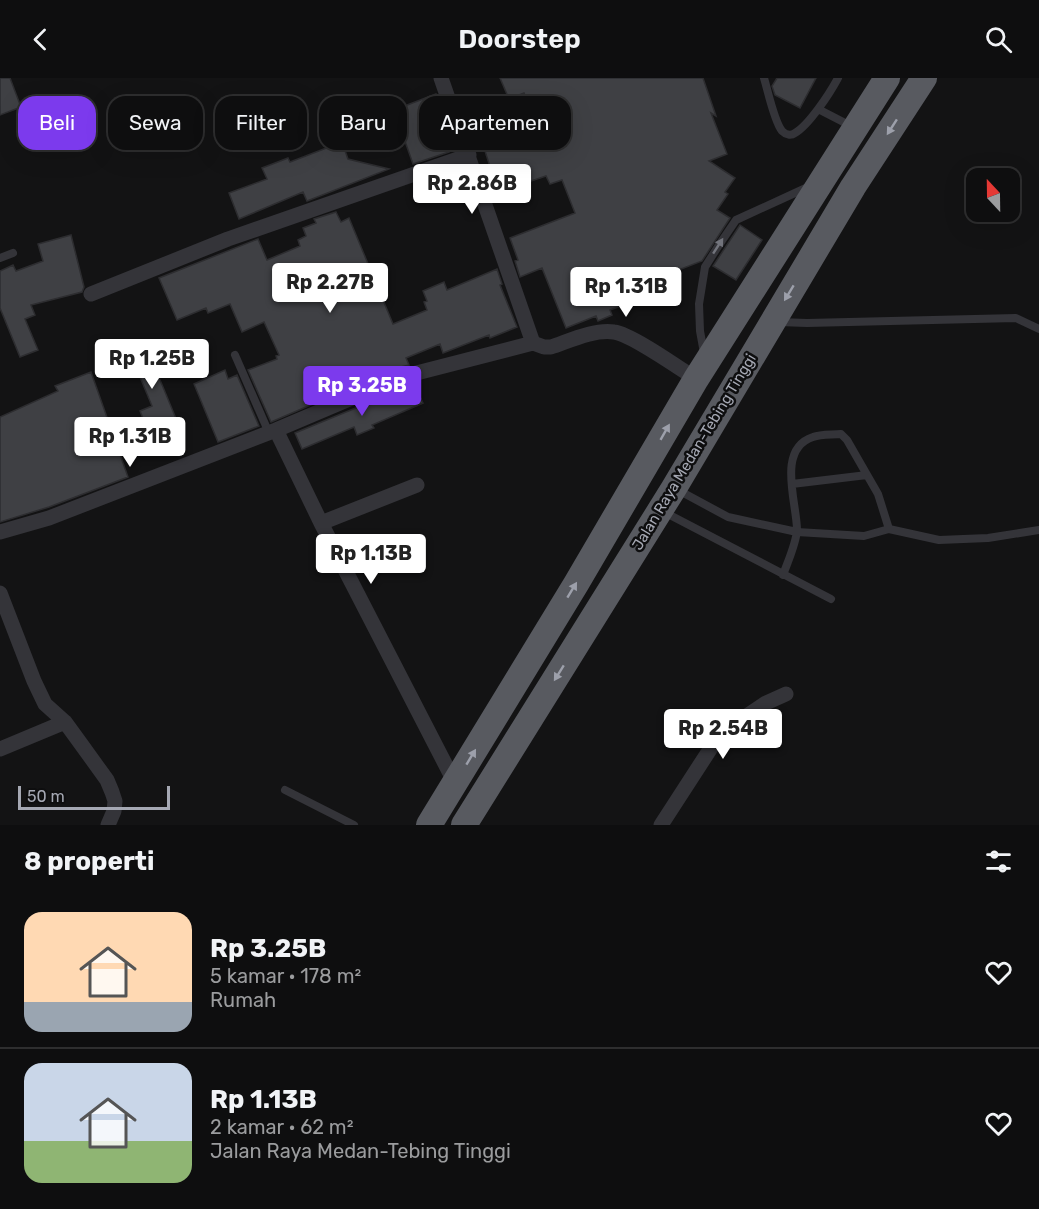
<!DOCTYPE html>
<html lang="id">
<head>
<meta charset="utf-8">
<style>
	:root { --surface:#0e0e0f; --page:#1c1c1d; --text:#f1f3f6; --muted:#9b9c9e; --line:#2e2e2f; --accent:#7c3aed }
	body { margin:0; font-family:Rubik,sans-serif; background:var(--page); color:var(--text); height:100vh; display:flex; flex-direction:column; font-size:22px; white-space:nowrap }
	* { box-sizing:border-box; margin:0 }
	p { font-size:20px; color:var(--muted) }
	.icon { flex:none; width:33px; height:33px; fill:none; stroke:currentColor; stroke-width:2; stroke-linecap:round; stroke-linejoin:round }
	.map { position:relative; height:747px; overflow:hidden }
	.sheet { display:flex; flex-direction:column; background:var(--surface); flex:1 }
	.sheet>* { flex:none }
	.banner { position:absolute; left:18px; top:18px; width:600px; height:54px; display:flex; gap:12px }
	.needle { width:39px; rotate:338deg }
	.tools { position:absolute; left:966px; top:90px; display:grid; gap:12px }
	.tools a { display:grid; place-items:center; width:54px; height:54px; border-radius:12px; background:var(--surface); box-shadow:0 6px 24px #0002,0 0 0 2px var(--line); font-size:30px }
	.scale { position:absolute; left:18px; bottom:15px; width:152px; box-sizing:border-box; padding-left:6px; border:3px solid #a5a8b3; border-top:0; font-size:16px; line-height:21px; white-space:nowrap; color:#a5a8b3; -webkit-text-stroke:4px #0e0e0f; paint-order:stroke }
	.price { position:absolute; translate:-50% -51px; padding:0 14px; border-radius:6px; background:#fff; color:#222; font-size:20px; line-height:39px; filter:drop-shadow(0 2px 3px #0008) }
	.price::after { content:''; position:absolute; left:50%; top:36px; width:18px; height:14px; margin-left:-9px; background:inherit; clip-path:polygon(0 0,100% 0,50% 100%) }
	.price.current { background:var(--accent); color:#fff }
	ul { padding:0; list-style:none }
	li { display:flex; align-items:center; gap:18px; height:150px; padding:0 24px }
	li+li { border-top:2px solid var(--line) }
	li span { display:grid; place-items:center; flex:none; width:168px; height:120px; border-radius:18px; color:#555 }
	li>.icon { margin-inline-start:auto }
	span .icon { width:72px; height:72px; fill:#fffc; stroke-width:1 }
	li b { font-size:26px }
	h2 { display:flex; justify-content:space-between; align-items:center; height:72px; padding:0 24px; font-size:26px }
	.chip { padding:0 21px; border-radius:18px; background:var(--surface); box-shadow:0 6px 24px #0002,0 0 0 2px var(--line); font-size:21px; line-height:54px }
	.chip.current { background:var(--accent); color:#fff }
	header { display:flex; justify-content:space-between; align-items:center; height:78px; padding:0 24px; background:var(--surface); font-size:27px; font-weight:600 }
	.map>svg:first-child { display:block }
	.building { fill:#3f4044; stroke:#2d2d30; stroke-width:1.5 }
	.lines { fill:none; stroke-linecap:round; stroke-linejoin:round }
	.service { stroke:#343439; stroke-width:8 }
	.minor { stroke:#343439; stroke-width:15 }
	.trunk { stroke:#585a60; stroke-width:26 }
	.oneway { fill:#9da0ab }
	.oneway2 { fill:#72747c }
	.labels { text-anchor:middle; stroke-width:5; stroke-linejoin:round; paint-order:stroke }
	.street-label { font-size:15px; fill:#a5a8b3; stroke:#0e0e0f }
</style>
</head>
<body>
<header><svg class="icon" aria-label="back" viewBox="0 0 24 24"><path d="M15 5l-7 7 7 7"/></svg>Doorstep<svg class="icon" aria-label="search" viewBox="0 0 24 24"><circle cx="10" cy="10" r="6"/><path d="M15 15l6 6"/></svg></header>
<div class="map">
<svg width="1039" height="747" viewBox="0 0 1039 747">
	<rect width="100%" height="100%" fill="#131314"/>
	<path class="building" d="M0,0h10l11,29 -21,8z
		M500,0h203l13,38 -5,-3 16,41 -18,7 26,17 -10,14 3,2 -11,16 13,8 -28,43 -39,15 5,10 -18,7 1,2 -41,15 2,5 -14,6 -2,-5 -30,12 -24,-60 -22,9 -5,-16 3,-1 -8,-22 65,-25 -13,-33 -12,4 -4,-8 -48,16 -13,-41 35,-12v-2l18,-8 -14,-36 -15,6z
		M777,0h39l-16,30 -25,-13 -3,-9z
		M436,16l10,28 -8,3 11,27 -36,12 -19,-54z
		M342,64l6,17 41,10 -82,32 -4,-9 -64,27 -10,-26 38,-14 -5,-11 26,-10 2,4z
		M336,134l5,10 8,-4 44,106 34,-14 -3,-8 3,-1 -4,-10 21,-9 3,8 50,-21 5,15 -2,1 17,42 -27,11 -1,-3 -46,18 -3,-9 -34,14 3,7 -12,3 -126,54 -23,-52 29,-11 -1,-3 3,-1 -15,-33 -22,10 -12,-28 -22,9 -2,-5 -29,12 -18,-42 99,-39 9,21 33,-14 -2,-6 8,-4 -3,-8 13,-5 -2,-4z
		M740,147l22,15 -26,40 -23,-14z
		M71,157l13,52 -2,5 -51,13 4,10 -10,4 13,31 -18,7 -20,-49v-37l13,-6 3,6 27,-10 -5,-17z
		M144,263l33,80 -28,12 -9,-22 12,-5 -24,-58z
		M225,292l3,9 9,-4 22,51 -41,16 -24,-58z
		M91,294l37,105 -79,30 -49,15v-105l58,-26 -3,-5z
		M414,306l9,19 -51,22 2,3 -17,7 -3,-8 -52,22 -7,-16z"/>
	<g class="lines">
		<path class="service" d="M764,0c4,13 10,43 18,53 4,4 9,5 13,2 14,-8 35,-40 43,-55
			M818,31l33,17
			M0,180l13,-5
			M779,244l28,1 209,-5 23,11
			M704,275l-4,-22 -1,-27 6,-37 14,-22 17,-25 72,-33
			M235,277l34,78
			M792,406l75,-9
			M678,412l50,27 69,15 67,4 25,-7 50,11 49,-2 51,-8
			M664,434l167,87
			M783,497c5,-14 13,-31 14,-45 0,-27 -21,-81 16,-93 8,-3 19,-2 28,-3l6,6 31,54 11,35
			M285,712l69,35"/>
		<path class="minor" d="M441,0l92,265
			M91,216l137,-55 241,-84
			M276,352l125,-53 132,-34 11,4h7c18,-6 43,-18 63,-15 17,2 65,36 82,47
			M321,445l96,-38
			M0,454l49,-14 227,-88 45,93 134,260
			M0,515l34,88 11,23 20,18 16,22 26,36 5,12 3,9 -1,10 -6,14
			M0,671l65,-27
			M661,747l59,-91 46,-31 20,-9"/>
		<path class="trunk" d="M429,747l147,-241 120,-205 191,-301
			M464,747l210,-337 179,-301 71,-109"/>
	</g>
	<defs><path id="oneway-solid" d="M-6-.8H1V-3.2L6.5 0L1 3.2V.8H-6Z" transform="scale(1.5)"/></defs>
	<g class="oneway">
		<use href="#oneway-solid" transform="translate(892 49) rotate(123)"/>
		<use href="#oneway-solid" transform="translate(789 215) rotate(121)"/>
		<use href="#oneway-solid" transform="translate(665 354) rotate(-60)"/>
		<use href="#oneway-solid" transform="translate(572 512) rotate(-59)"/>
		<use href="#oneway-solid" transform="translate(559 595) rotate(122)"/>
		<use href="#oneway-solid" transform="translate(471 679) rotate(-59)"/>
	</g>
	<use class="oneway2" href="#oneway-solid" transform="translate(718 168) rotate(-57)"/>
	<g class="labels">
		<g class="street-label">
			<text transform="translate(694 374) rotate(-59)" y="5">Jalan Raya Medan-Tebing Tinggi</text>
		</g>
	</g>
</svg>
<div class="tools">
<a><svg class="needle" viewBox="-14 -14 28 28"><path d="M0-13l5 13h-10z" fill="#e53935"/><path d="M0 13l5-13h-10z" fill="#9b9c9e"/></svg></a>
</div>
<div class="scale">50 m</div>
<b class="price" style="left:472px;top:137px">Rp 2.86B</b>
<b class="price" style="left:330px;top:236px">Rp 2.27B</b>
<b class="price" style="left:626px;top:240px">Rp 1.31B</b>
<b class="price" style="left:152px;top:312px">Rp 1.25B</b>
<b class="price current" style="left:362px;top:339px">Rp 3.25B</b>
<b class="price" style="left:130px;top:390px">Rp 1.31B</b>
<b class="price" style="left:371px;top:507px">Rp 1.13B</b>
<b class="price" style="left:723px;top:682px">Rp 2.54B</b>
<div class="banner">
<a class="chip current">Beli</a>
<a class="chip">Sewa</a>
<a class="chip">Filter</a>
<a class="chip">Baru</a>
<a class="chip">Apartemen</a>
</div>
</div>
<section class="sheet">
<h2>8 properti<svg class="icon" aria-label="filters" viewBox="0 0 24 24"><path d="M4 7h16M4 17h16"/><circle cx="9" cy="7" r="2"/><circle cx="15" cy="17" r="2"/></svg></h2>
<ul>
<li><span style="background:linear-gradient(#ffd9b3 75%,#9aa5b1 0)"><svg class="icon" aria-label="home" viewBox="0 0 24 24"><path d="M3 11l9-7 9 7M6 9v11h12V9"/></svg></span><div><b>Rp 3.25B</b><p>5 kamar · 178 m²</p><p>Rumah</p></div><svg class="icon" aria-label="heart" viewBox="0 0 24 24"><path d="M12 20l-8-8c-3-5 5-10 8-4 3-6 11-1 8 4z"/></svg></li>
<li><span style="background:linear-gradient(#c9d6e8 65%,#8fb573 0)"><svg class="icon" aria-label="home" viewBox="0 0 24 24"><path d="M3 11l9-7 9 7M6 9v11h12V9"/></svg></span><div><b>Rp 1.13B</b><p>2 kamar · 62 m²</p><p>Jalan Raya Medan-Tebing Tinggi</p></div><svg class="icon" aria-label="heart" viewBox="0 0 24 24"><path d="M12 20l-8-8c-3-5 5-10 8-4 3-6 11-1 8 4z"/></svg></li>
</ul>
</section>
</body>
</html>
